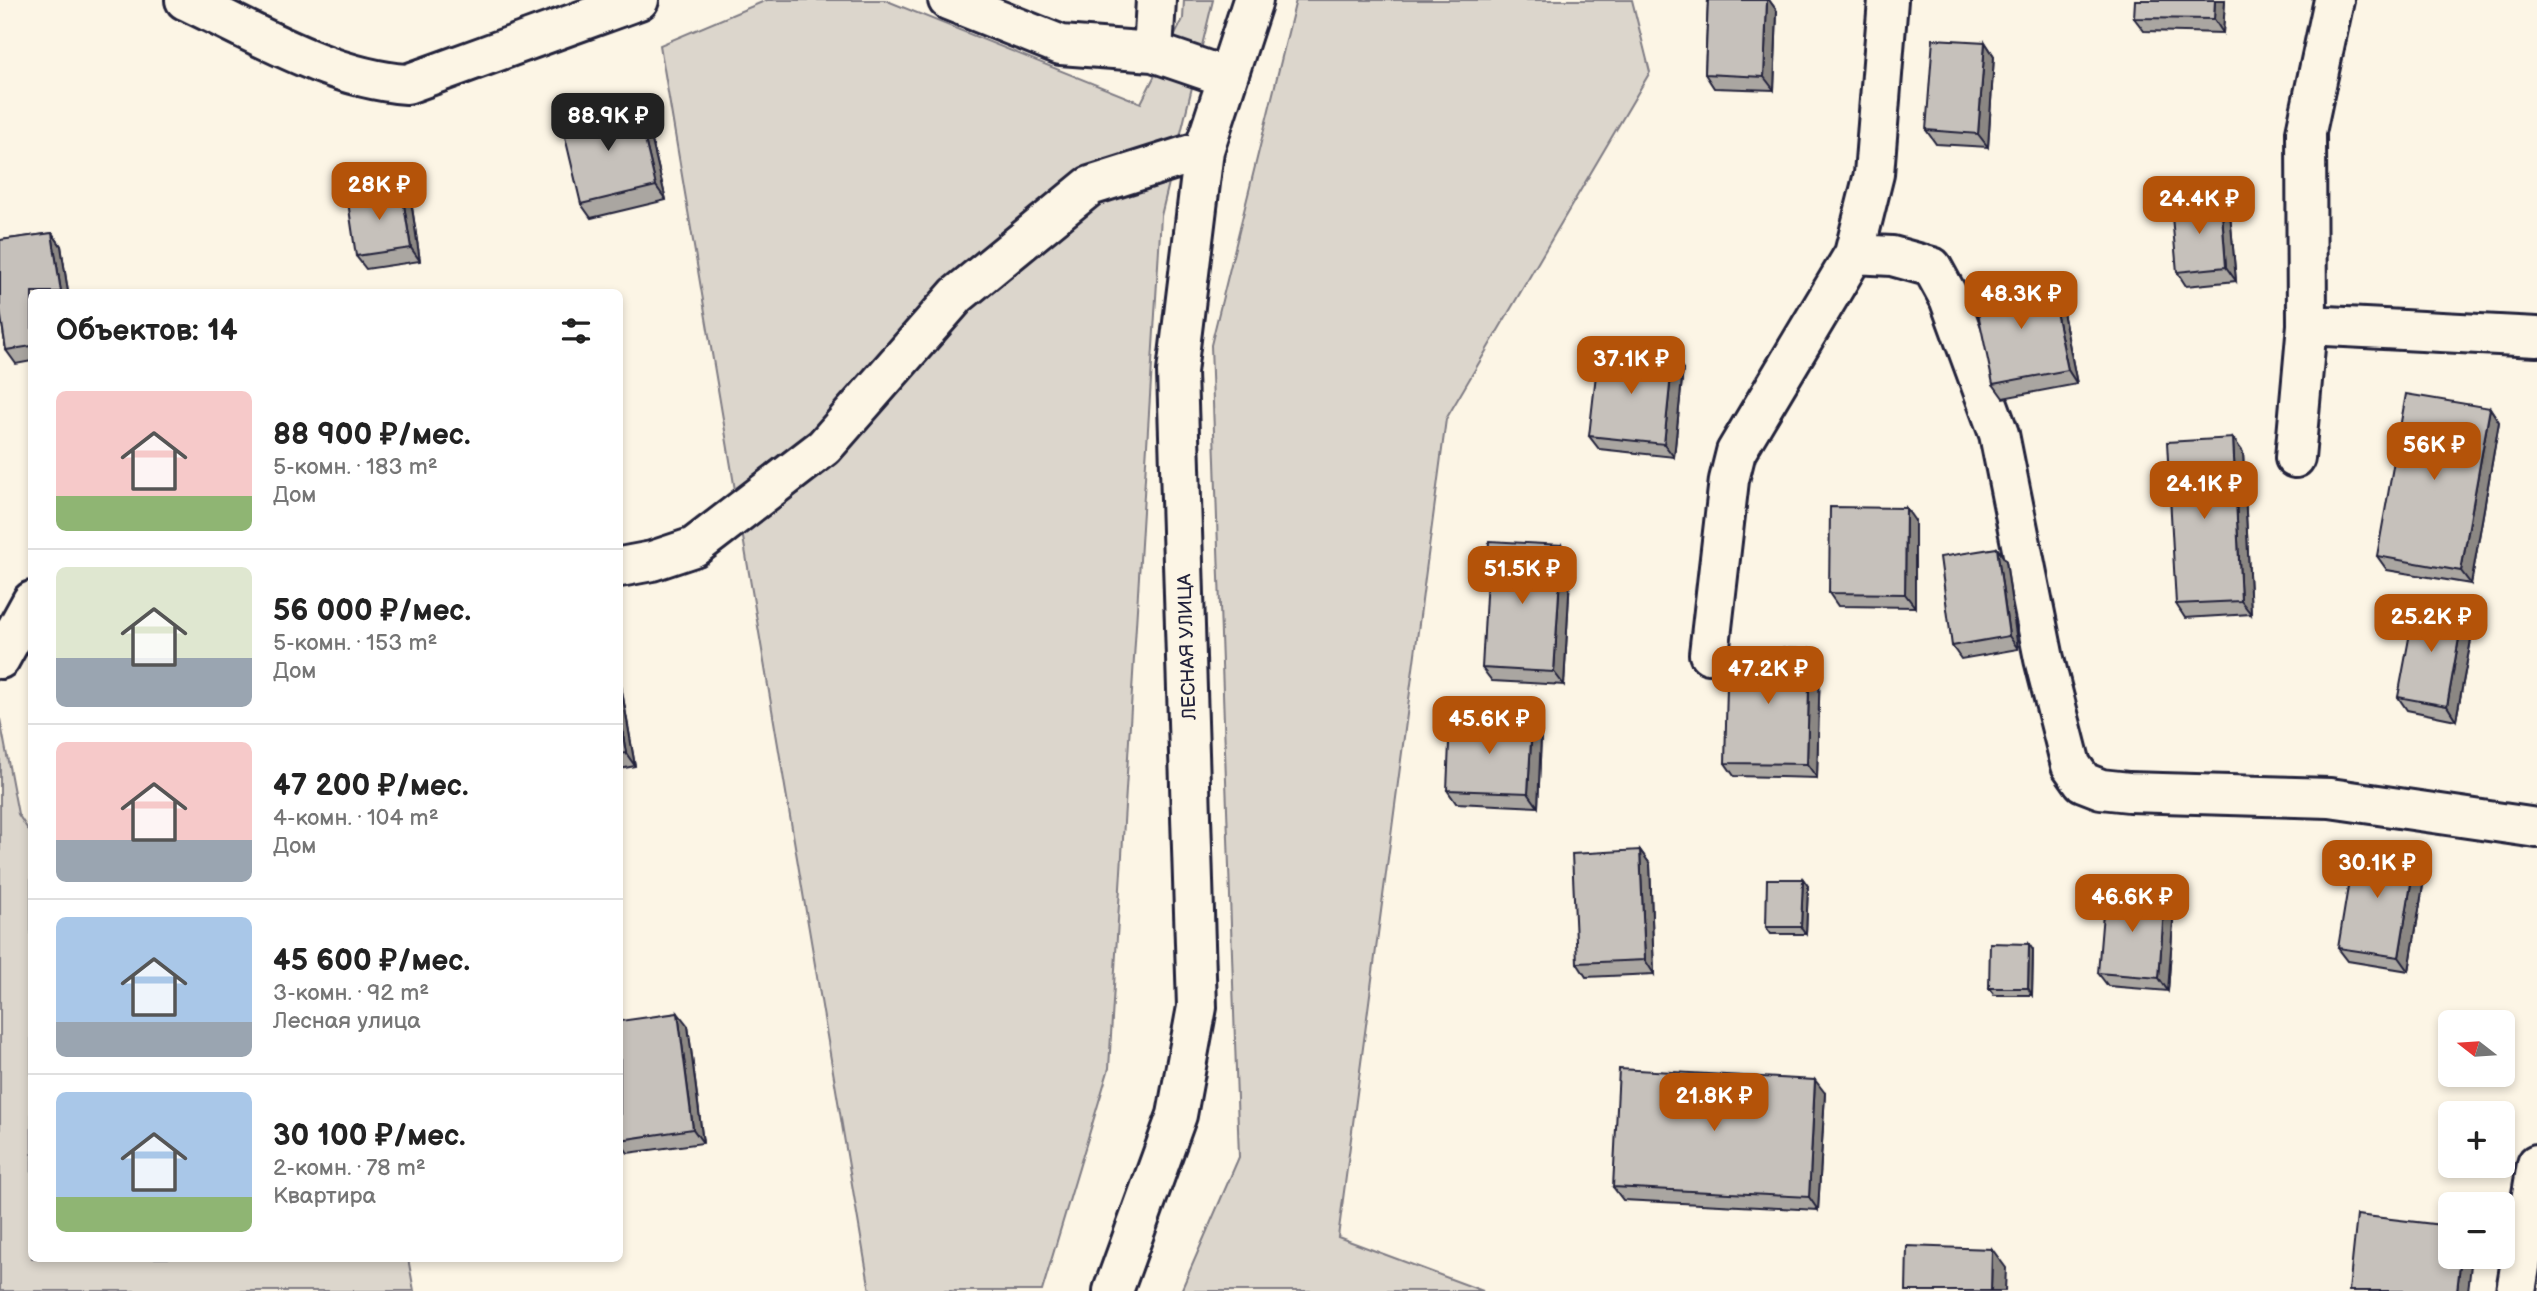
<!DOCTYPE html>
<html lang="ru">
<head>
<meta charset="utf-8">
<style>
	:root { --surface:#fff; --page:#f2f2f2; --text:#222; --muted:#767676; --line:#e0e0e0; --accent:#b45309 }
	body { margin:0; font-family:"Balsamiq Sans",sans-serif; background:var(--page); color:var(--text); height:100vh; display:flex; flex-direction:column; font-size:26px; white-space:nowrap }
	* { box-sizing:border-box; margin:0 }
	p { font-size:23px; color:var(--muted) }
	.icon { flex:none; width:38px; height:38px; fill:none; stroke:currentColor; stroke-width:2; stroke-linecap:round; stroke-linejoin:round }
	.map { position:relative; flex:1; overflow:hidden }
	.drawer { position:absolute; left:28px; top:289px; width:595px; height:973px; display:flex; flex-direction:column; background:var(--surface); border-radius:10px; box-shadow:0 4px 10px #0003 }
	.drawer>* { flex:none }
	.needle { width:46px; rotate:287deg }
	.fabs { position:absolute; left:2438px; top:1010px; display:grid; gap:14px }
	.fabs a { display:grid; place-items:center; width:77px; height:77px; border-radius:10px; background:var(--surface); box-shadow:0 4px 10px #0003; font-size:35px }
	.price { position:absolute; translate:-50% -60px; padding:0 16px; border-radius:14px; background:var(--accent); color:#fff; font-size:23px; line-height:46px; filter:drop-shadow(0 2px 4px #0008) }
	.price::after { content:''; position:absolute; left:50%; top:42px; width:21px; height:16px; margin-left:-10px; background:inherit; clip-path:polygon(0 0,100% 0,50% 100%) }
	.price.selected { background:#222; color:#fff }
	ul { padding:0; list-style:none }
	li { display:flex; align-items:center; gap:21px; height:175px; padding:0 28px }
	li+li { border-top:2px solid var(--line) }
	li span { display:grid; place-items:center; flex:none; width:196px; height:140px; border-radius:10px; color:#555 }
	li>.icon { margin-inline-start:auto }
	span .icon { width:84px; height:84px; fill:#fffc; stroke-width:1 }
	li b { font-size:30px }
	h2 { display:flex; justify-content:space-between; align-items:center; height:84px; padding:0 28px; font-size:30px }
	.map>svg:first-child { display:block }
	.green { fill:#dcd6cc; stroke:#7f7c84; stroke-width:2 }
	.lines { fill:none; stroke-linecap:round; stroke-linejoin:round }
	.minor-casing { stroke:#22223b; stroke-width:44 }
	.minor { stroke:#fcf5e5; stroke-width:38 }
	.wall { fill:#aaa6a1; stroke:#22223b; stroke-width:2 }
	.shaded-wall { fill:#8b8783; stroke:#22223b; stroke-width:2 }
	.building { fill:#c6c1bb; stroke:#22223b; stroke-width:2 }
	.labels { text-anchor:middle; stroke-width:6; stroke-linejoin:round; paint-order:stroke }
	.street-label { font-size:19px; fill:#22223b; stroke:#fcf5e5 }
</style>
</head>
<body>
<div class="map">
<svg width="2537" height="1291" viewBox="0 0 2537 1291">
	<rect width="100%" height="100%" fill="#fcf5e5"/>
	<filter id="ink" filterUnits="userSpaceOnUse"><feTurbulence type="fractalNoise" baseFrequency=".0143" numOctaves="2"/><feDisplacementMap in="SourceGraphic" scale="14" xChannelSelector="R" yChannelSelector="G"/><feConvolveMatrix kernelMatrix="1 2 1 2 8 2 1 2 1" color-interpolation-filters="sRGB"/></filter>
	<g filter="url(#ink)">
		<path class="green" d="M767,0h118l256,103 42,-84 1,-19h29l-52,216 -52,852 -67,223h-172l-210,-1246z
			M1296,0h336l18,72 -204,347 -108,818 145,54h-302l58,-134 -28,-812z
			M0,719l18,95 13,20 1,424h376l6,33h-414z"/>
		<g class="lines">
			<g class="minor-casing">
				<path id="minor" d="M185,0c71,33 143,78 222,84l232,-84
					M948,0l113,45 92,7 73,25
					M1153,52l3,-52
					M1854,254l38,2 40,11 17,31 50,136 45,225 27,106 12,17 18,7 28,3 201,6 207,30
					M2307,325l230,12
					M2295,458l12,-133 -1,-193 28,-132
					M620,567l32,-6 42,-14 130,-100 133,-152 133,-109 114,-36
					M1709,654l20,-174 7,-28 118,-198 20,-80 14,-174
					M0,659l32,-58
					M1113,1291l64,-176 20,-108 -20,-635 27,-222 49,-150
					M2516,1291l21,-127"/>
			</g>
			<use href="#minor" class="minor"/>
		</g>
		<path class="wall" d="M1708,0h61l8,11 -3,79 -60,-2 -9,-14z
			M2225,0l-2,33 -79,-2 -10,-13z
			M1985,42l9,14 -6,91 -52,-3 -10,-14z
			M636,102l10,14 20,84 -75,18 -10,-14z
			M411,201l9,60 -54,8 -10,-13z
			M2221,201l9,13 6,67 -50,5 -9,-14z
			M52,233l9,13 7,46h-36v69l-16,3 -10,-14 -6,-40v-70z
			M2059,292l18,92 -74,14 -10,-14z
			M1673,355l10,14 -9,88 -75,-8 -10,-13z
			M2490,408l9,14 -28,162 -84,-14 -10,-14z
			M2243,452l8,162 -66,4 -9,-14z
			M1915,521v86l-77,-1 -9,-13z
			M1562,545l9,13 -7,127 -72,-4 -10,-13z
			M1997,548l9,13 12,88 -57,10 -9,-13z
			M2464,610l10,14 -18,96 -49,-10 -9,-13z
			M1810,649l10,14 -3,115 -83,-2 -9,-13z
			M620,680l15,86 -15,3z
			M1532,723l9,13 -3,71 -82,-4 -9,-13z
			M1640,850l10,14 4,110 -68,3 -9,-14z
			M2426,867l-17,104 -61,-10 -10,-13z
			M1803,879l5,7 -2,48h-35l-5,-7z
			M2174,908l-6,83 -60,-5 -10,-13z
			M2033,950l-1,45h-38l-5,-7z
			M620,1021l68,5 15,117 -75,10 -8,-11z
			M1825,1093l-7,117 -195,-10 -10,-13z"/>
		<path class="shaded-wall" d="M1767,0h2l8,11 -3,79 -10,-13z
			M2215,0h10l-2,33 -9,-14z
			M1985,42l9,14 -6,91 -10,-13z
			M636,102l10,14 20,84 -10,-14z
			M401,187l10,14 9,60 -9,-13z
			M2221,201l9,13 6,67 -10,-14z
			M52,233l9,13 7,46h-7z
			M2049,278l10,14 18,92 -9,-14z
			M1673,355l10,14 -9,88 -10,-13z
			M2490,408l9,14 -28,162 -10,-13z
			M2233,438l10,14 8,162 -10,-13z
			M1906,508l9,13v86l-10,-13z
			M1562,545l9,13 -7,127 -10,-13z
			M1997,548l9,13 12,88 -9,-13z
			M2464,610l10,14 -18,96 -9,-14z
			M1810,649l10,14 -3,115 -10,-14z
			M620,680l15,86 -9,-13 -6,-35z
			M1532,723l9,13 -3,71 -10,-14z
			M1640,850l10,14 4,110 -9,-14z
			M2416,853l10,14 -17,104 -10,-14z
			M1803,879l5,7 -2,48 -5,-7z
			M2165,895l9,13 -6,83 -9,-13z
			M2029,944l4,6 -1,45 -4,-7z
			M678,1013l10,13 15,117 -10,-14z
			M1815,1080l10,13 -7,117 -9,-13z
			M1992,1249l14,19 -1,23h-14z
			M2461,1256h11l-4,35h-11z"/>
		<path class="building" d="M1708,0h59l-3,77 -59,-3z
			M2135,0h80l-1,19 -80,-1z
			M1933,39l52,3 -7,92 -52,-4z
			M636,102l20,84 -75,18 -20,-84z
			M401,187l10,61 -55,8 -9,-61z
			M2221,201l5,66 -49,5 -6,-67z
			M52,233l9,59h-29v54l-26,4 -6,-40v-70z
			M2049,278l19,92 -75,14 -19,-90z
			M1599,348l74,7 -9,89 -75,-8z
			M2406,394l84,14 -29,163 -84,-15z
			M2233,438l8,163 -65,3 -9,-162z
			M1830,507l76,1 -1,86 -76,-1z
			M1489,541l73,4 -8,127 -72,-4z
			M1997,548l12,88 -57,10 -12,-89z
			M2416,601l48,9 -17,96 -49,-9z
			M1728,648l82,1 -3,115 -82,-1z
			M620,718l6,35 -6,1z
			M1450,719l82,4 -4,70 -81,-3z
			M2355,844l61,9 -17,104 -61,-9z
			M1640,850l5,110 -68,3 -5,-109z
			M1767,879h36l-2,48h-35z
			M2105,889l60,6 -6,83 -61,-5z
			M1990,943l39,1 -1,44h-39z
			M678,1013l15,116 -73,11v-119z
			M1619,1069l196,11 -6,117 -196,-10z
			M2357,1215l93,11v30h11l-4,35h-108z
			M1907,1246l85,3 -1,42h-85z"/>
	</g>
	<g class="labels">
		<g class="street-label">
			<text transform="translate(1186 647) rotate(-92)" y="7">ЛЕСНАЯ УЛИЦА</text>
		</g>
	</g>
</svg>
<div class="fabs">
<a><svg class="needle" viewBox="-14 -14 28 28"><path d="M0-13l5 13h-10z" fill="#e53935"/><path d="M0 13l5-13h-10z" fill="#767676"/></svg></a>
<a>+</a>
<a>−</a>
</div>
<b class="price selected" style="left:608px;top:153px">88.9K ₽</b>
<b class="price" style="left:379px;top:222px">28K ₽</b>
<b class="price" style="left:2199px;top:236px">24.4K ₽</b>
<b class="price" style="left:2021px;top:331px">48.3K ₽</b>
<b class="price" style="left:1631px;top:396px">37.1K ₽</b>
<b class="price" style="left:2434px;top:482px">56K ₽</b>
<b class="price" style="left:2204px;top:521px">24.1K ₽</b>
<b class="price" style="left:1522px;top:606px">51.5K ₽</b>
<b class="price" style="left:2431px;top:654px">25.2K ₽</b>
<b class="price" style="left:1768px;top:706px">47.2K ₽</b>
<b class="price" style="left:1489px;top:756px">45.6K ₽</b>
<b class="price" style="left:2377px;top:900px">30.1K ₽</b>
<b class="price" style="left:2132px;top:934px">46.6K ₽</b>
<b class="price" style="left:1714px;top:1133px">21.8K ₽</b>
<section class="drawer">
<h2>Объектов: 14<svg class="icon" aria-label="filters" viewBox="0 0 24 24"><path d="M4 7h16M4 17h16"/><circle cx="9" cy="7" r="2"/><circle cx="15" cy="17" r="2"/></svg></h2>
<ul>
<li><span style="background:linear-gradient(#f6c9c9 75%,#8fb573 0)"><svg class="icon" aria-label="home" viewBox="0 0 24 24"><path d="M3 11l9-7 9 7M6 9v11h12V9"/></svg></span><div><b>88 900 ₽/мес.</b><p>5-комн. · 183 m²</p><p>Дом</p></div></li>
<li><span style="background:linear-gradient(#dfe7d0 65%,#9aa5b1 0)"><svg class="icon" aria-label="home" viewBox="0 0 24 24"><path d="M3 11l9-7 9 7M6 9v11h12V9"/></svg></span><div><b>56 000 ₽/мес.</b><p>5-комн. · 153 m²</p><p>Дом</p></div></li>
<li><span style="background:linear-gradient(#f6c9c9 70%,#9aa5b1 0)"><svg class="icon" aria-label="home" viewBox="0 0 24 24"><path d="M3 11l9-7 9 7M6 9v11h12V9"/></svg></span><div><b>47 200 ₽/мес.</b><p>4-комн. · 104 m²</p><p>Дом</p></div></li>
<li><span style="background:linear-gradient(#a9c7e8 75%,#9aa5b1 0)"><svg class="icon" aria-label="home" viewBox="0 0 24 24"><path d="M3 11l9-7 9 7M6 9v11h12V9"/></svg></span><div><b>45 600 ₽/мес.</b><p>3-комн. · 92 m²</p><p>Лесная улица</p></div></li>
<li><span style="background:linear-gradient(#a9c7e8 75%,#8fb573 0)"><svg class="icon" aria-label="home" viewBox="0 0 24 24"><path d="M3 11l9-7 9 7M6 9v11h12V9"/></svg></span><div><b>30 100 ₽/мес.</b><p>2-комн. · 78 m²</p><p>Квартира</p></div></li>
</ul>
</section>
</div>
</body>
</html>
